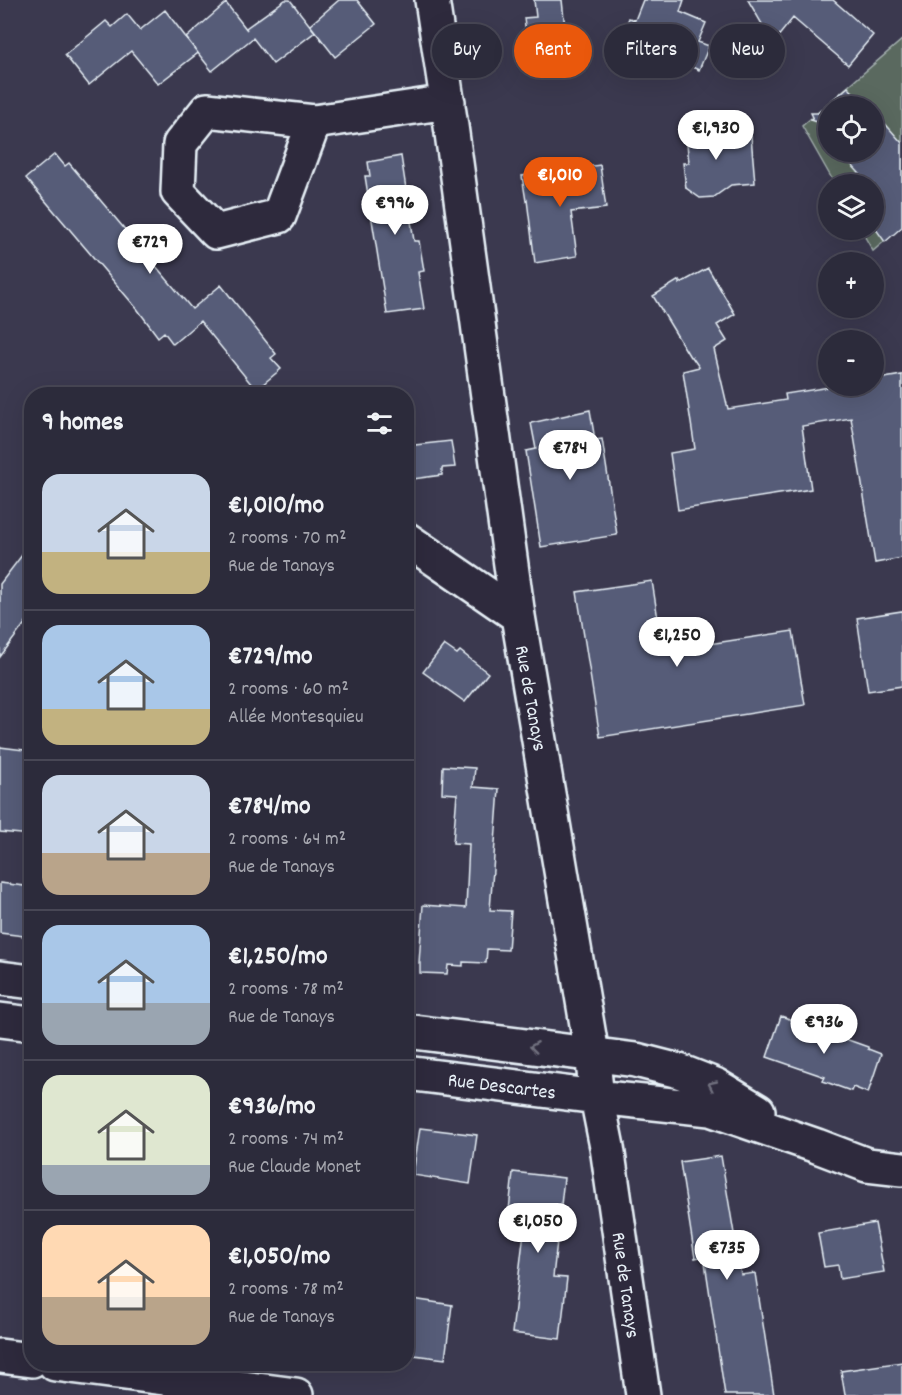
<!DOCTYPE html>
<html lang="en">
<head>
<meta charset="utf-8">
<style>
	:root { --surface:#2c2b3b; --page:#383746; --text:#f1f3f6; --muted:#a6a7af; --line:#484755; --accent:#ea580c }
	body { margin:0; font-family:Dekko,sans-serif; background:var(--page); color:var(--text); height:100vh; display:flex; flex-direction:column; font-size:22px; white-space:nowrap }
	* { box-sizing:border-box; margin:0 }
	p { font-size:20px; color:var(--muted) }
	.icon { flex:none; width:33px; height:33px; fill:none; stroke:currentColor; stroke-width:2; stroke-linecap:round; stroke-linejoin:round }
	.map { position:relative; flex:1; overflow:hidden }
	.drawer { position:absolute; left:24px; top:387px; width:390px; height:984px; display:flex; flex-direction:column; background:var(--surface); border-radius:24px; box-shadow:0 6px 24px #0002,0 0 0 2px var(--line) }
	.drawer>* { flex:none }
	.guide { position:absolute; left:432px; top:24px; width:380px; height:54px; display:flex; gap:12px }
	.buttons { position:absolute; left:818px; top:96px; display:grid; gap:12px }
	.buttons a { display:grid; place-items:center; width:66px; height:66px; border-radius:50%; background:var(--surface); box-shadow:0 6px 24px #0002,0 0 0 2px var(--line); font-size:30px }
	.price { position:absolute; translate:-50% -51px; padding:0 14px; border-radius:21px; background:#fff; color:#222; font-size:20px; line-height:39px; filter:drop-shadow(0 2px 3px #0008) }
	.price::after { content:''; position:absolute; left:50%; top:36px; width:18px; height:14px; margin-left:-9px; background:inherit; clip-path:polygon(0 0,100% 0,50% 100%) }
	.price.selected { background:var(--accent); color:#fff }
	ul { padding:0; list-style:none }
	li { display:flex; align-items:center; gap:18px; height:150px; padding:0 18px }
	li+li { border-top:2px solid var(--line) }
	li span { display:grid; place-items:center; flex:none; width:168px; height:120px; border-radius:18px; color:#555 }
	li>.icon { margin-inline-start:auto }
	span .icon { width:72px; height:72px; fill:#fffc; stroke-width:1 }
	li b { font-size:26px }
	h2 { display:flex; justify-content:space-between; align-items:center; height:72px; padding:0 18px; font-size:26px }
	.pill { padding:0 21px; border-radius:27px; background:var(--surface); box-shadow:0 6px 24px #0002,0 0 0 2px var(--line); font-size:21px; line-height:54px }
	.pill.selected { background:var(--accent); color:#fff }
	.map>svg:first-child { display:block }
	.green { fill:#5a695f; stroke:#a1adac; stroke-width:1.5; fill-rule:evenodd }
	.building { fill:#575c78; stroke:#e8f1f8; stroke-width:1.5 }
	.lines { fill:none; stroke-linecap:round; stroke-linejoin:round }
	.minor-casing { stroke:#e8f1f8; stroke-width:38 }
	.minor { stroke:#2f2a3d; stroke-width:33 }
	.oneway { stroke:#70707e }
	.labels { text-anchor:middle; stroke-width:4.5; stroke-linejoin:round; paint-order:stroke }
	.street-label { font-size:20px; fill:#e8f1f8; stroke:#2f2a3d }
</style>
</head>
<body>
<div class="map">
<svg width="902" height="1395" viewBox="0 0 902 1395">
	<rect width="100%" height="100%" fill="#3b394f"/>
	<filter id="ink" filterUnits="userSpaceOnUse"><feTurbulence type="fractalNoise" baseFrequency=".0167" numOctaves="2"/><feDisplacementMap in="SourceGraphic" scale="12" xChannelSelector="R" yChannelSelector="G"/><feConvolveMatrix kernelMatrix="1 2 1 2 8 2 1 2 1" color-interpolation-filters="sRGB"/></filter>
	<g filter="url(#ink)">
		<path class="green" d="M902,40v186l-29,25 -12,-21h12v-46h-38l-33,-58zM828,106h45v46h-45z"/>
		<path class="building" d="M285,0h5l25,32 -42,32 -20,-26 -41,33 -26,-33 40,-35 21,27 -1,-2z
			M339,0h18l19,24 -41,33 -25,-32z
			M534,0h28l4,38 7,5 -5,8v17l-37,4 -7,-54 12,-1z
			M643,0h41l-4,12 26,11 -8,19 11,4 -10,24 -77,-33 7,-19 6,2z
			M748,0h85l40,35 -25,30 -55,-47 -20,25z
			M165,10l33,43 -40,31 -27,-33 -42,34 -24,-30 41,-34 6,6 15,-13 13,16z
			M848,87l18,19h-38v32l-12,-16 -6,-2 3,-3 -2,-4h7z
			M875,112l27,31v84l-17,15 -12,-17v-41h-4l-29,-32h33v-38z
			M715,122l1,17 35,-3 4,47 -24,2 -17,12 -14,1 -14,-10 -3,-25h6l-4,-38z
			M55,154l10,12 4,-3 123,146 29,-24 55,69 -5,4 10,11 -25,21 -56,-69 -27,23 -9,-12 -6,5 -20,-27 -112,-132z
			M401,156l13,85h5l5,30 -6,1 6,37 -37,5 -22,-138h5l-2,-14z
			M600,165l6,43 -35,4 6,44 -42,7 -8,-63 -1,1 -4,-25z
			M708,268l27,46 -18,11 10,16 -13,8 14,60 58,-9 -1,-6 51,-8h37v-6l29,-5v183l-27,5 -24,-145 -49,8 9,63 -133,21 -8,-57 25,-4 -12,-78 16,-4 -7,-10h-2l-37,-61 26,-16v4z
			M590,410l5,30 7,-1 15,96 -76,12 -15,-96 10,-2 -5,-26z
			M451,441l4,26 -13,1v7l-36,5v-34z
			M32,542v72l-32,43v-73z
			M652,581l11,70 130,-20 12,74 -205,32 -23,-145z
			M902,611v75l-34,5 -11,-73z
			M444,645l13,9 3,-3 28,22 -23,29 -42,-30z
			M0,747l32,4v84l-32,-3z
			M443,766l32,2 -2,19 26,2 -9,121 21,1 -3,39 -21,-1 -1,14 -23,-1v4l-15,-1 -1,9 -27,-1v-10h-1l4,-58 43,3 3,-64 -16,-1 4,-49 -15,-1z
			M0,883l32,4v50l-32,-4z
			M781,1016l87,31v2l13,5 -13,39 -15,-6 -2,4 -28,-10 2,-4 -58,-20z
			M420,1128l57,7 -7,49 -57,-9z
			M721,1156l20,119 14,-2 19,122h-49l-21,-139 -9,2 -15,-96z
			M513,1172l51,6 -11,99 14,1 -7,61 -48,-6 12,-101 -17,-2z
			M875,1223l9,49 -44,7 -2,-14 -14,2 -6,-34z
			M406,1298l46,7 -7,54 -39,-5z
			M902,1362v33h-57l-4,-24z"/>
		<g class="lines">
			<g class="minor-casing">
				<path id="minor" d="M432,0l19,126 67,490 74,438 5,43 10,50 36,248
					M314,122l-35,94 -63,16 -38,-40 2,-48 27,-34 107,12 134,-20
					M406,539l112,77
					M0,978l32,4
					M0,1020l32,4
					M406,1031l230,29 43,11 36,14 43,26
					M406,1073l191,24 113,12 107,37 50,19 35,4
					M0,1356l32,4
					M55,1364l241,31"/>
			</g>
			<use href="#minor" class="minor"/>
		</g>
		<defs><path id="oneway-chevron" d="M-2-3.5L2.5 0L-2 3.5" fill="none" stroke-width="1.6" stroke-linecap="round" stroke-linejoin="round" transform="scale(1.5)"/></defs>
		<g class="oneway">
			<use href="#oneway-chevron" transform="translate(534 1047) rotate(-173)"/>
			<use href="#oneway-chevron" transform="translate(712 1085) rotate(-155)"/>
		</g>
	</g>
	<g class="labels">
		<g class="street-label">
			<text transform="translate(532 698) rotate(80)" y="7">Rue de Tanays</text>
			<text transform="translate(502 1085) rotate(7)" y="7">Rue Descartes</text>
			<text transform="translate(627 1285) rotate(82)" y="7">Rue de Tanays</text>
		</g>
	</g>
</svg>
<div class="buttons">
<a><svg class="icon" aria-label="locate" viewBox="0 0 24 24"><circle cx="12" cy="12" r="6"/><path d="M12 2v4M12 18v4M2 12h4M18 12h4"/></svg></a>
<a><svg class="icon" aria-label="layers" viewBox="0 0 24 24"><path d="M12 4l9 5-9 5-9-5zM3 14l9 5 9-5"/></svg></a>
<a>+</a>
<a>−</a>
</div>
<b class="price" style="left:716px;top:161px">€1,930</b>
<b class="price selected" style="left:560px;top:208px">€1,010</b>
<b class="price" style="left:395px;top:236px">€996</b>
<b class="price" style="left:150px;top:275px">€729</b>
<b class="price" style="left:570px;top:481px">€784</b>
<b class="price" style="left:677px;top:668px">€1,250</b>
<b class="price" style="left:824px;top:1055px">€936</b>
<b class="price" style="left:538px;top:1254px">€1,050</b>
<b class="price" style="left:727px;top:1281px">€735</b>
<div class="guide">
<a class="pill">Buy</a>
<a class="pill selected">Rent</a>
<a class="pill">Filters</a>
<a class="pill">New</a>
</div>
<section class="drawer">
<h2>9 homes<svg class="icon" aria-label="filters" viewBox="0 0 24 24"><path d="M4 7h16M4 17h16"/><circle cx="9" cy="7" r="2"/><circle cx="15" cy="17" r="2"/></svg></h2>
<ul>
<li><span style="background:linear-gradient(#c9d6e8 65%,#c2b280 0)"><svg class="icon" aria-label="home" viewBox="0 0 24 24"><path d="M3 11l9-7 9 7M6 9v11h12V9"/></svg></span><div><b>€1,010/mo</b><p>2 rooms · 70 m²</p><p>Rue de Tanays</p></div></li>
<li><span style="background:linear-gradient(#a9c7e8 70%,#c2b280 0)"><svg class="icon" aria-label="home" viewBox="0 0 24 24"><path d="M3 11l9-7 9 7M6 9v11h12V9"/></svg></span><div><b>€729/mo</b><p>2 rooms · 60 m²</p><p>Allée Montesquieu</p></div></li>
<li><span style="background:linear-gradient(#c9d6e8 65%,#b9a48a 0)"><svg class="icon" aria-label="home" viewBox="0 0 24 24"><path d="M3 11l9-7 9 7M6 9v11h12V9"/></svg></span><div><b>€784/mo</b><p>2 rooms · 64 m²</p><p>Rue de Tanays</p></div></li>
<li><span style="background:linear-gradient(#a9c7e8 65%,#9aa5b1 0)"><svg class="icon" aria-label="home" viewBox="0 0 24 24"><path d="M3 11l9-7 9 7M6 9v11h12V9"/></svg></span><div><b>€1,250/mo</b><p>2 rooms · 78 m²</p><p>Rue de Tanays</p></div></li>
<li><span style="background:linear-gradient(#dfe7d0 75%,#9aa5b1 0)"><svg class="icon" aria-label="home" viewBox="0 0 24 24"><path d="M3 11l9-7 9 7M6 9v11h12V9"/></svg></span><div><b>€936/mo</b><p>2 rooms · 74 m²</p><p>Rue Claude Monet</p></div></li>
<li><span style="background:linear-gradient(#ffd9b3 60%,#b9a48a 0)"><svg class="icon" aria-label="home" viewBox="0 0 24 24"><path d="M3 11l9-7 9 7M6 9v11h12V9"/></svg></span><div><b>€1,050/mo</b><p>2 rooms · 78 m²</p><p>Rue de Tanays</p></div></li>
</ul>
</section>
</div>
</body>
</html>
